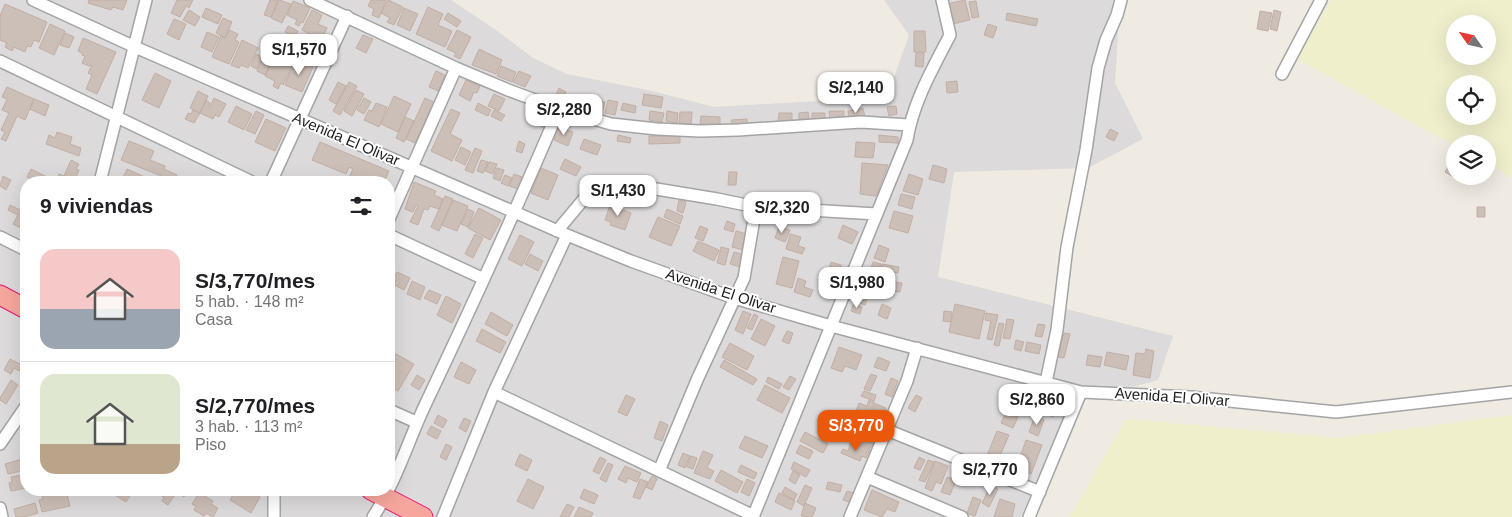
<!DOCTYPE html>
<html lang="es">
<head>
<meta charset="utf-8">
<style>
	:root { --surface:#fff; --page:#f2f2f2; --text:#202124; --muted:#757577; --line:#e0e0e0; --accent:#ea580c }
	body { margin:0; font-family:Helvetica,sans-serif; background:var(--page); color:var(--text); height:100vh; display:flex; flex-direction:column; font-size:19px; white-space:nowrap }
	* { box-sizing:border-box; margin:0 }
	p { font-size:16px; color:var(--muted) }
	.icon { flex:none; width:28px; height:28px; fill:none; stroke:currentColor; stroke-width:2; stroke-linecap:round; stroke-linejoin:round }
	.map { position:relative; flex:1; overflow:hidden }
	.side { position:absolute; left:20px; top:176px; width:375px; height:320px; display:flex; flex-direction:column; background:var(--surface); border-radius:20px; box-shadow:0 5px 20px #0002 }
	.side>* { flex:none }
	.needle { width:32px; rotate:304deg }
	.fabs { position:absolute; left:1446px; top:15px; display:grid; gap:10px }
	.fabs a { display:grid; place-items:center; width:50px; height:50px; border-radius:50%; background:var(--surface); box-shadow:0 5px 20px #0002; font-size:25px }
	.price { position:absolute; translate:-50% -42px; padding:0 11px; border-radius:10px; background:#fff; color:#222; font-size:16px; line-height:32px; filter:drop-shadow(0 1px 2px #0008) }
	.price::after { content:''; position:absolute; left:50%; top:30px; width:15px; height:11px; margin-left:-8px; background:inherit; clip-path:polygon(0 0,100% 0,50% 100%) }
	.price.on { background:var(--accent); color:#fff }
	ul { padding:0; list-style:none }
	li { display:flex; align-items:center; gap:15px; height:125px; padding:0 20px }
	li+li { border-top:1px solid var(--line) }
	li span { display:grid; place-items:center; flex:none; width:140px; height:100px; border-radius:15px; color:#555 }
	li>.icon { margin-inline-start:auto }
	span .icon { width:60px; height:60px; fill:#fffc; stroke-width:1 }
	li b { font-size:21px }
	h2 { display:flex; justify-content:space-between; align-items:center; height:60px; padding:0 20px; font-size:21px }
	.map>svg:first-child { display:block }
	.residential { fill:#dcdada; fill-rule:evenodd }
	.farmland { fill:#f0efcc; fill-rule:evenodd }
	.building { fill:#ccbfb8; stroke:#c2aea4 }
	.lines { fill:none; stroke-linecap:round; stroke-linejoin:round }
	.minor-casing { stroke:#a4a4a4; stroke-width:14 }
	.trunk-casing { stroke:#e71673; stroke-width:21 }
	.minor { stroke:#fff; stroke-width:11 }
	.trunk { stroke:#f6a69d; stroke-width:19 }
	.labels { text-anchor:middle; stroke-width:4; stroke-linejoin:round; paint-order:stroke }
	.street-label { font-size:15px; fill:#1d1d1d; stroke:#fff }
</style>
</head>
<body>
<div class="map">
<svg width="1512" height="517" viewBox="0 0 1512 517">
	<rect width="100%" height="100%" fill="#efeae2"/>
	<path class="residential" d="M0,0h451l45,30 37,28 34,16 85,17 62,16 173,-10 22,-62 -25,-35h236l-5,83 28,56 -55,29 -134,4 -16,105 235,59 -15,44 -89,24 -48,113h-1021zM26,182h363v308h-363z"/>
	<path class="farmland" d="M1331,0h181v178l-24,-14v-20h-33v2l-158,-87zM1455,24h33v32h-33zM1455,84h33v32h-33z
		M1512,415v102h-442l56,-98 213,19z"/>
	<path class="building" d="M89,0h38l-4,10 -10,-3 -2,3 -23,-7z
		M177,0h16l-4,8 -3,-2 -6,11 -9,-4z
		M270,0h8l-7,17 -7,-2z
		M279,0l12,4 -9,19 -11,-5z
		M371,0h15l-7,18 -7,-3 2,-6 -6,-3z
		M388,0l15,7 -9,18 -7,-3 3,-4 -9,-5z
		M965,0l5,20 -18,4 -5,-20z
		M293,1l17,7 -7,15 -2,-1 -2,4 -4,-2 2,-4 -10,-5z
		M976,1l3,16 -7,1 -3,-16z
		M5,4l42,18 -8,20 -5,-2 -3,7 -4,-1 -2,6 -11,-5 -2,4 -7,-4 2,-4 -7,-3v-24z
		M428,7l15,7 -5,11 14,6 -7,16 -29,-13z
		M206,8l16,7 -4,9 -16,-7z
		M404,8l14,6 -8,17 -13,-6z
		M189,10l11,7 -5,9 -12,-6z
		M312,10l10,5 -4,9 9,4 -6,12 -19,-10z
		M1274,10l7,2 -4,19 -7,-2z
		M1260,11l12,2 -4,18 -11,-2z
		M448,13l13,8 -4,6 -13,-8z
		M1007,13l31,6 -2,7 -30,-6z
		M223,18l9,4 -7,16 -9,-5z
		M174,19l12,5 -7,16 -12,-6z
		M50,24l15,7 -11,24 -15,-7z
		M988,24l9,3 -4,11 -9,-3z
		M288,26l10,5 -3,6 -10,-5z
		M229,30l9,4 -3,6 4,2 -10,22 -17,-7 9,-21 4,2z
		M457,30l14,7 -11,22 -6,-3 2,-3 -9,-4z
		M914,31h11l1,21h-12z
		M207,32l12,5 -7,15 -11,-5z
		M65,33l9,4 -5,11 -9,-3z
		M363,35l10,4 -7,14 -10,-5z
		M297,36l8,4 -4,7 -8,-4z
		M83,38l33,14 -19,42 -11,-5 6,-14 -4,-2 4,-8 -3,1 -7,-3 3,-7 -3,-1v-2l-4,-2z
		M242,40l16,8 -10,20 -7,-3 -2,3 -8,-3z
		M282,41l18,8 -17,36 -2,-2 -3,6 -5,-3 2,-5 -10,-5z
		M479,49l23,11 -6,14 -24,-9z
		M916,53h8l-1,14 -8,-1z
		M256,54l6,3 -5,12 -6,-3z
		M262,60l8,4 -5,11 -8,-4z
		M295,60l18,7 -11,25 -17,-7z
		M501,66l15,6 -4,10 -15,-6z
		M436,71l9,4 -7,16 -9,-4z
		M519,71l12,5 -6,11 -12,-5z
		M155,73l16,8 -12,27 -17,-8z
		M466,80l14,6 -3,7 -3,-1 -4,9 -11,-6z
		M957,81l1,11 -11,1 -1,-11z
		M338,82l8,4 -10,18 -7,-4z
		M349,82l8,4 -17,29 -7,-4z
		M7,87l27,12 -9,21 -8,-4 -11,25 -5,-2 4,-7 -4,-2 8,-17 -7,-3 5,-11 -5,-2z
		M559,88l7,4 -4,9 -7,-4z
		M356,90l8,4 -12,22 -8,-5z
		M198,91l10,5 -8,17 -10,-5z
		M494,94l11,5 -6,12 -11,-5z
		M644,94l19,3 -2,11 -19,-3z
		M394,96l17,8 -13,28 -17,-8z
		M214,98l12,6 -7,13 -4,-2 -2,4 -13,-6 6,-13 4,3 -1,3 1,1z
		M364,98l7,4 -7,12 -7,-4z
		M425,98l9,4 -19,41 -9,-4z
		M582,98l11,1 -1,9 -11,-1z
		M34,99l15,6 -4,11 -15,-7z
		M608,100l10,2 -3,13 -10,-2z
		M597,101l8,1 -3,11 -7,-3z
		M376,103l11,4 -8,20 -15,-7 5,-10 3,1z
		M478,103l13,7 -3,6 -13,-6z
		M623,103l13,3 -1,7 -14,-3z
		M236,106l16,8 -8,16 -16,-8z
		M896,106l1,8 -8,2 -2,-9z
		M863,108l2,9 -16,2 -1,-8z
		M451,109l9,4 -10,21 12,6 -10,21 -21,-10z
		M193,110l7,3 -6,10 -9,-4 3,-6 3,1z
		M494,110l11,5 -4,6 -10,-5z
		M256,111l8,4 -9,19 -9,-4z
		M650,111l14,2 -2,9 -13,-2z
		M667,111l11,2 -1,10 -11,-2z
		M829,111h15v7h-14z
		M680,112h12l-1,12 -12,-1z
		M808,112l1,7h-10v-6z
		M779,113h13v10l-14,-1z
		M812,113h13v7l-13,1z
		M538,115l11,4 -4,9 -11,-5z
		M701,116l19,1v8l-20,-1z
		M405,117l9,4 -10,21 -8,-4z
		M266,119l20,9 -11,23 -20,-9z
		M747,119v5l-15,1 -1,-5z
		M559,127l14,5 -5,14 -14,-6z
		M1110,129l8,4 -4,8 -8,-4z
		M57,132l15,5 -2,7 11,4 -2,8 -33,-12 3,-9 6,3z
		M618,135l13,3 -1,5 -13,-2z
		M879,135l19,2v6l-19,-1z
		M649,136h31v7l-31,1z
		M584,139l17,6 -4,10 -17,-6z
		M129,141l25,10 -4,9 15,6 -1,3 13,6 -3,6 -53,-21z
		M519,141l6,3 -3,9 -6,-2z
		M320,142l69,29 -5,11 -4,-2 -1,2h-32l6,-13 -4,-2 -3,7 -34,-14z
		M856,142l19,1 -2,15 -18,-1z
		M461,147l10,5 -6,13 -10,-5z
		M475,148l7,3 -9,22 -8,-3z
		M1455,155v21h11l-4,6 -17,-10z
		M565,159l16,8 -5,9 -16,-7z
		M71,160l8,4 -3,5 3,1 -5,12h-18l3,-8 5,2z
		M481,160l7,2 -5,11 -6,-2z
		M489,162l8,2 -4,10 -8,-3z
		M862,163l26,2 -12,31 -16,-2z
		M933,165l14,4 -3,14 -15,-4z
		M497,168l7,2 -4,11 -7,-3z
		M541,168l17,7 -10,25 -17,-7z
		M31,169l20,10 -2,3h-16l1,-2 -7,-3z
		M127,169l24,11 -1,2h-29z
		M729,172h8l-1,13h-8z
		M514,174l8,3 -4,12 -9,-3z
		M909,174l14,5 -5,16 -15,-4z
		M505,175l7,3 -4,8 -7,-3z
		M3,176l8,4 -5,10 -6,-4z
		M414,182l22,9 -2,4 9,4 -4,10 -9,-3 -2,4 -4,-1 -6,16 -8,-3 8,-16 -2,-1 -3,7 -8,-3z
		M901,194l14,3 -3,12 -14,-4z
		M445,196l8,3 -14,32 -8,-4z
		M453,200l15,6 -11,25 -15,-6z
		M679,200l7,2 -3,11 -6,-2z
		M10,205l16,8v18l-13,-7 5,-9 -10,-5z
		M610,205l21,8 -6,17 -15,-5 1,-3 -6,-2z
		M1477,207h8v10h-8z
		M479,208l22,12 -11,20 -22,-12z
		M468,209l6,3 -6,15 -7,-3z
		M667,209l16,7 -3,8 -16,-7z
		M894,211l19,5 -5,17 -19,-5z
		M658,217l22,9 -9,20 -22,-9z
		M727,221l8,3 -2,8 -9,-3z
		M843,225l15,7 -6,12 -14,-6z
		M700,226l8,3 -5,12 -8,-3z
		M779,227l11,3 -5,12 -10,-4z
		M736,231l11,3 -4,16 -11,-3z
		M475,234l8,4 -10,20 -8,-4z
		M790,234l11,3 -3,9 7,2 -3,6 -16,-5z
		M520,235l14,7 -12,24 -14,-7z
		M698,241l21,9 -5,11 -21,-10z
		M879,245l10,4 -4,13 -11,-4z
		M721,247l8,2 -4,16 -8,-2z
		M734,252l10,3 -4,12 -10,-3z
		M530,254l13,7 -5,10 -13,-7z
		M783,257l16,4 -7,27 -16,-4z
		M831,262l10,3 -3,10 -10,-3z
		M873,262l8,2 -6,15 -7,-2z
		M882,264l17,3 -1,6 -17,-3z
		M397,272l13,6 -6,12 -13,-7z
		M880,273l10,3 -1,6 -11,-3z
		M823,275l15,6 -4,11 -15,-6z
		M867,277l15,7 -5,11 -15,-7z
		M798,278l8,3 -2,6 9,3 -3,7 -16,-5z
		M412,281l13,6 -5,13 -13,-6z
		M893,282l9,1 -2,9 -8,-1z
		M429,290l12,5 -4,9 -13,-6z
		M858,292l10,4 -3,9 -10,-4z
		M446,296l15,8 -9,19 -15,-8z
		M882,304l9,4 -4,11 -9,-4z
		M955,304l30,7 -6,28 -30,-7z
		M853,305l9,2 -2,7 -9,-3z
		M743,311l8,3 -8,20 -8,-4z
		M944,311l8,1 -1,10 -8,-1z
		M491,312l22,13 -6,11 -22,-12z
		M986,313l12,2 -6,25 -5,-1 4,-18 -6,-1z
		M754,314l4,2 -6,14 -5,-2z
		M761,319l14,7 -10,20 -14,-7z
		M1007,319l7,1 -4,19 -7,-1z
		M999,323l5,1 -5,22 -5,-1z
		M1038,324l7,1 -3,12 -7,-1z
		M482,329l24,13 -6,11 -24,-12z
		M787,331l6,2 -4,11 -7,-3z
		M1064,333l6,1 -6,24 -6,-1z
		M1016,340l8,2 -3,9 -7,-2z
		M1027,342l14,3 -2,9 -14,-3z
		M730,343l24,13 -7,14 -25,-13z
		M839,347l23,8 -6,15 -11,-4 -3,6 -11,-4z
		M1146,349l8,2 -4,27 -17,-3 3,-22 9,1z
		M1107,352l22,4 -3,14 -22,-5z
		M396,354l18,10 -16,27 -9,-5v-7l5,-10 -5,-3z
		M1088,355l14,2 -2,10 -14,-2z
		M878,357l12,5 -4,9 -12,-4z
		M10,359l12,6 -3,6 -5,-3 -3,6 -7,-4z
		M724,360l33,19 -4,6 -33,-18z
		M461,362l15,8 -7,14 -15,-7z
		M871,374l6,2 -7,15 -6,-2z
		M417,375l8,5 -6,10 -8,-5z
		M790,376l6,3 -7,11 -6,-3z
		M768,377l14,7 -3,5 -13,-7z
		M891,378l7,3 -6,16 -7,-3z
		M11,380l7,5 -12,19 -6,-4v-2z
		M765,385l25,13 -8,15 -25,-13z
		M864,391l12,4 -2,6 -13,-5z
		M1013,393l13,5 -6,14 -13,-5z
		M626,395l9,4 -8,17 -9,-4z
		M916,395l6,3 -7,14 -7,-4z
		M1042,399l7,4 -5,10 -7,-3z
		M869,400l6,3 -6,13 -13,-5 3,-8 8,3z
		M1052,403l6,2 -5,12 -6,-3z
		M876,404l10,4 -5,12 -10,-4z
		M1006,412l12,5 -5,11 -12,-5z
		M438,415l9,5 -4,8 -9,-5z
		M860,415l20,8 -6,14 -24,-10 5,-10 4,2z
		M1035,416l9,4 -6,16 -9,-4z
		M464,418l7,3 -5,11 -7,-4z
		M660,421l8,4 -6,16 -8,-3z
		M431,426l10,5 -4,8 -10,-5z
		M849,429l26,11 -4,8 -26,-10z
		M997,431l12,4 -12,28 -11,-5z
		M805,432l23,12 -5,9 -23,-12z
		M745,436l23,10 -6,12 -23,-10z
		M1026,440l16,5 -11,29 -15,-5z
		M851,442l19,7 -4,9 -4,-2 -2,5 -19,-8 2,-4 5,2z
		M446,444l6,3 -6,13 -6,-3z
		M800,445l13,6 -4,8 -13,-6z
		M703,451l10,4 -6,13 7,3 -4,8 -16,-6z
		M683,453l7,3 -5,12 -7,-3z
		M520,454l12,6 -5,11 -12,-6z
		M691,456l6,2 -4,11 -6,-2z
		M600,457l6,3 -7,14 -6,-3z
		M919,457l6,3 -5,10 -6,-2z
		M26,458v12l-18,4 -3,-10z
		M928,460l6,2 -9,20 -6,-2z
		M935,461l13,5 -7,18 -5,-2 -4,9 -7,-3z
		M794,462l16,8 -4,7 -15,-8z
		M608,463l5,2 -7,17 -6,-3z
		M741,465l16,8 -3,6 -16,-7z
		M625,466l16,7 -4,9 -9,-4 -2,5 -8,-4z
		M721,470l22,12 -6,11 -22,-12z
		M793,471l7,4 -5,9 -6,-4z
		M26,474v14l-15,3 -2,-8 3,-1 -1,-5z
		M652,476l5,3 -5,11 -6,-3z
		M947,477l9,3 -6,15 -9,-3z
		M528,479l16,8 -11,22 -16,-8z
		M640,479l8,3 -8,17 -7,-2z
		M747,479l8,4 -6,13 -8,-4z
		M828,482l14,3 -2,7 -14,-3z
		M805,485l7,3 -8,18 -7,-4z
		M991,485l7,4 -9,18 -7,-4z
		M785,487l12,7 -3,6 -12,-7z
		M584,489l14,6 -4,9 -14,-6z
		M62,490h4l4,16 -28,6 -3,-12 4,-1 -1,-4z
		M111,490h21l1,1 -7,11 -16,-10z
		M158,490h38l-4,6 -6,-3 -2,4 -7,-5 -9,13 -6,-4 2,-4 -8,-4z
		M236,490h12l12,7 -9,16 -21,-13z
		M872,490l27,12 -4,10 -8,-3 -5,8 -18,-7z
		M847,491l6,2 -4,9 -6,-2z
		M199,493l14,8 -2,3 7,4 -5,9 -7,-4 -2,3 -10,-6 2,-4 -4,-2z
		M779,493l16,8 -4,9 -16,-8z
		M973,497l8,3 -6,16 -8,-3z
		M1000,499l15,5 -3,13h-18z
		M35,503l3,10 -14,4h-8l-2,-8z
		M805,503l11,5 -4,9 -11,-1z
		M567,504l7,3 -5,10h-9z
		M579,507l14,6 -2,4h-17z"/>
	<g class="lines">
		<g class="minor-casing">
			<path id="minor" d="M33,0l102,47 432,188 64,26 103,37 97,28 250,66 110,5 145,15 176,-20
				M310,0l146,68 52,22 51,19 52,15 46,5 43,2 38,-1 123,-8 48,3
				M0,61l252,121
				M1282,74l39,-74
				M100,182l46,-182
				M271,182l76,-166
				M389,219l67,-151
				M557,231l26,-31 61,-13 73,12 39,8 121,7
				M389,235l95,44
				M0,237l26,13
				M1046,382l11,-52 10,-83 19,-97 12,-82 8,-28 11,-25 4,-15
				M494,392l260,124
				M389,410l27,12
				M887,430l153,62
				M0,444l26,-38
				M659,471l38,-91 47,-102 12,-71
				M867,477l95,40
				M0,508l2,9
				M274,517v-27
				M373,517c23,-35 35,-76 53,-114 46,-97 91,-195 133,-294
				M443,517l51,-125 73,-157
				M753,517l154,-377c6,-38 26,-72 43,-105l-8,-35
				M850,517l57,-136 10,-33
				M1029,517l52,-125"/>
		</g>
		<g class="trunk-casing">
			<path id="trunk" d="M0,295l26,14
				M371,490l52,27"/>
		</g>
		<use href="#minor" class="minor"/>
		<use href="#trunk" class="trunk"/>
	</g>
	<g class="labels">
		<g class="street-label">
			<text transform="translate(346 139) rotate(23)" y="5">Avenida El Olivar</text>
			<text transform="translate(721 291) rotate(18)" y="5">Avenida El Olivar</text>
			<text transform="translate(1172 397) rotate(4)" y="5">Avenida El Olivar</text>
		</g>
	</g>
</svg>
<div class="fabs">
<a><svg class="needle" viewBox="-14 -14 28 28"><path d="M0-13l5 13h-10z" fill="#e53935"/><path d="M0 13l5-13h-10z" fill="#757577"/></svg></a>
<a><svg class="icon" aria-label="locate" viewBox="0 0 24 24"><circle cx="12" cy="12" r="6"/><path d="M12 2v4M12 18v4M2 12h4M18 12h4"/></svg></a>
<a><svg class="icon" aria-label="layers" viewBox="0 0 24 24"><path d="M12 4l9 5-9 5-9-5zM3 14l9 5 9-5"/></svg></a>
</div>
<b class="price" style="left:299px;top:76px">S/1,570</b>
<b class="price" style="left:856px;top:114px">S/2,140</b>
<b class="price" style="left:564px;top:136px">S/2,280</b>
<b class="price" style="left:618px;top:217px">S/1,430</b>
<b class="price" style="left:782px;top:234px">S/2,320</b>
<b class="price" style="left:857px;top:309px">S/1,980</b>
<b class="price" style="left:1037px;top:426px">S/2,860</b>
<b class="price on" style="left:856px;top:452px">S/3,770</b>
<b class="price" style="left:990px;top:496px">S/2,770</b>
<section class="side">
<h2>9 viviendas<svg class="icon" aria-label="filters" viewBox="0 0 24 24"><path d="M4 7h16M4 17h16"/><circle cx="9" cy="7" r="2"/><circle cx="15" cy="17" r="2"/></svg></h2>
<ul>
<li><span style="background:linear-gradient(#f6c9c9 60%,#9aa5b1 0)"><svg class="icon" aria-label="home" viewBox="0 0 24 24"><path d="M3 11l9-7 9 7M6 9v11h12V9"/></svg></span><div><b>S/3,770/mes</b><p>5 hab. · 148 m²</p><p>Casa</p></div></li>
<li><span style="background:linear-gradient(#dfe7d0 70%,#b9a48a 0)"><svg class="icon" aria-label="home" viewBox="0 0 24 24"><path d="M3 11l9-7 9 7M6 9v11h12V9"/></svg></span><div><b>S/2,770/mes</b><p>3 hab. · 113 m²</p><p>Piso</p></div></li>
</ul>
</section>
</div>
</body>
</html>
